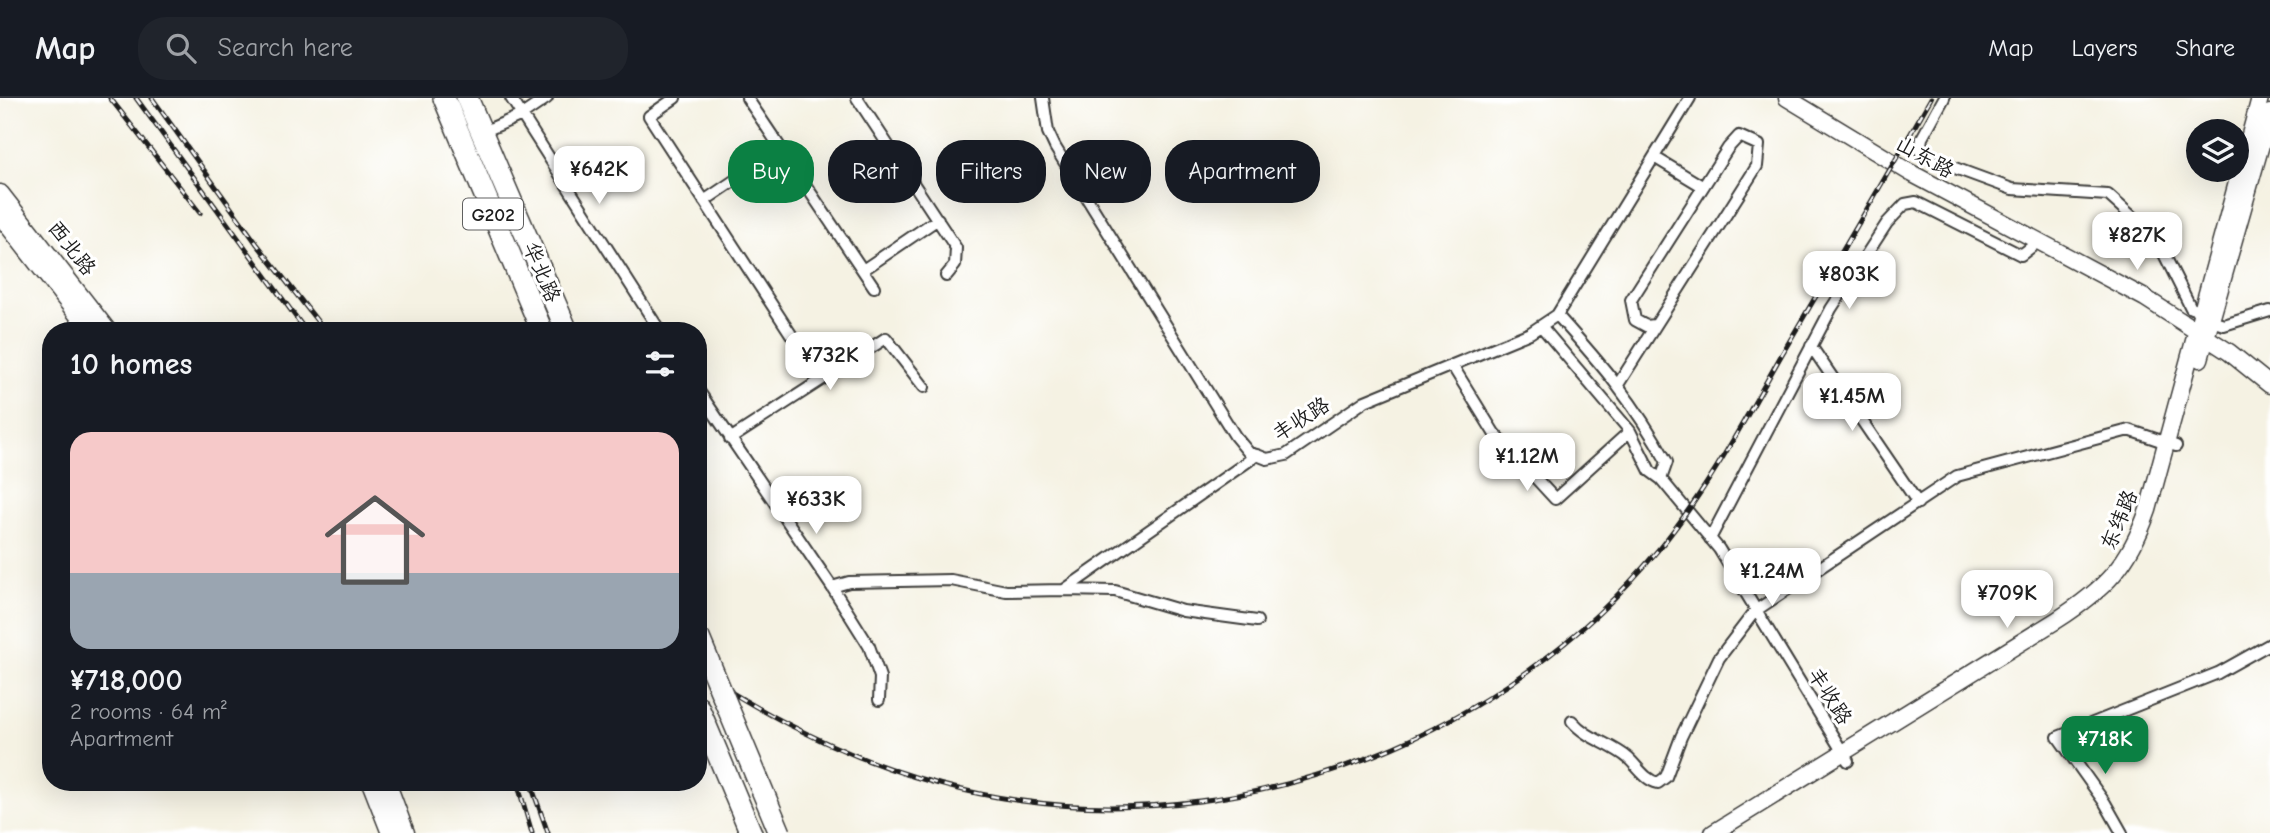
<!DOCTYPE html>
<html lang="en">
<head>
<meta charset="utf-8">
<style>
	:root { --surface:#171b24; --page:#20242c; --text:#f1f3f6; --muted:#9ea1a6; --line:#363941; --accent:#0b8043 }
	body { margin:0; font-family:"Comic Neue","LXGW WenKai TC",sans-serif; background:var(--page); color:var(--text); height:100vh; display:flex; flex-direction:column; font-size:26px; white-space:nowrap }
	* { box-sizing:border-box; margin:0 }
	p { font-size:23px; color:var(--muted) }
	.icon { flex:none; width:38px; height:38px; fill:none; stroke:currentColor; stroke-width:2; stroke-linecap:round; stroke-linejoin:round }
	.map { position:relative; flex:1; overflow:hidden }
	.panel { position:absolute; left:42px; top:224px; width:665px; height:469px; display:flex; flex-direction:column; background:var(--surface); border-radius:28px; box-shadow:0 7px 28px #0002 }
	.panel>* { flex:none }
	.top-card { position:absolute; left:728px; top:42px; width:665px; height:63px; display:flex; gap:14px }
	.fabs { position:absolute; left:2186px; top:21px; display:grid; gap:14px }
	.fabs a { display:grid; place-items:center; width:63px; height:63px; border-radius:50%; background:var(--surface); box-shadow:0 7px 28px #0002; font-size:35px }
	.price { position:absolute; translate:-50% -60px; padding:0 16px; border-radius:14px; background:#fff; color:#222; font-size:23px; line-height:46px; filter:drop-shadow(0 2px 4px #0008) }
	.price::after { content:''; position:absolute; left:50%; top:42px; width:21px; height:16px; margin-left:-10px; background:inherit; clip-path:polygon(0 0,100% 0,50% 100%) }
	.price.on { background:var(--accent); color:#fff }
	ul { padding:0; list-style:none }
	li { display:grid; align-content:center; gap:14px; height:371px; padding:0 28px }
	li span { display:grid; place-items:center; height:217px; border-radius:21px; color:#555 }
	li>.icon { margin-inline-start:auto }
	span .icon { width:126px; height:126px; fill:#fffc; stroke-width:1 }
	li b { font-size:30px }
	h2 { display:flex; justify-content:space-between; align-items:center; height:84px; padding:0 28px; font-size:30px }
	.tag { padding:0 24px; border-radius:28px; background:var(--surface); box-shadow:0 7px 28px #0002; font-size:24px; line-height:63px }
	.tag.on { background:var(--accent); color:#fff }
	header { display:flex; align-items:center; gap:42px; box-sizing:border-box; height:98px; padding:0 35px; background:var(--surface); border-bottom:2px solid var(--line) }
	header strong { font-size:33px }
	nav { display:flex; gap:38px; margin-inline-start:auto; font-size:24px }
	.search { width:490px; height:63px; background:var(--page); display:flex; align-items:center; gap:18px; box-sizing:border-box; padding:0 24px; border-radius:28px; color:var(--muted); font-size:26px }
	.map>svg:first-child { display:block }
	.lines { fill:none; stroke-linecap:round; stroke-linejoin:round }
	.street-casing { stroke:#3d3c3a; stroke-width:14 }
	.secondary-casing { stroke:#3d3c3a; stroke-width:19 }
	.primary-casing { stroke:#3d3c3a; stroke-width:21 }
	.highway-casing { stroke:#3d3c3a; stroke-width:24 }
	.street { stroke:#fff; stroke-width:10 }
	.secondary { stroke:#fff; stroke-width:16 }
	.primary { stroke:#fff; stroke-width:18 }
	.highway { stroke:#fff; stroke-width:21 }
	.rail-casing { stroke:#1c1c1c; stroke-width:5 }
	.rail { stroke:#fff; stroke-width:2.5; stroke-dasharray:8; stroke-linecap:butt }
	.highway-bridge-casing { stroke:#3d3c3a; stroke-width:24; stroke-linecap:butt }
	.highway-bridge { stroke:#fff; stroke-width:21 }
	.labels { text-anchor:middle; stroke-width:6; stroke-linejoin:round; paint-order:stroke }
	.shield { fill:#fff; stroke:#606060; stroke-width:2 }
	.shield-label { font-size:19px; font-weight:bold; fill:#1c1c1c }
	.street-label { font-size:21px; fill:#1c1c1c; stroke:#fff }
</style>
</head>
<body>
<header>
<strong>Map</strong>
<div class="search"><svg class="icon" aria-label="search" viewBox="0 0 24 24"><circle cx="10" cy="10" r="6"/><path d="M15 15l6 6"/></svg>Search here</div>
<nav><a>Map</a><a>Layers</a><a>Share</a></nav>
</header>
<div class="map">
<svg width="2270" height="735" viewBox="0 0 2270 735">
	<rect width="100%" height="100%" fill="#fff"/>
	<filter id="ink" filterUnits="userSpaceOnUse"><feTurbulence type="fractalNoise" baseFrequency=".0143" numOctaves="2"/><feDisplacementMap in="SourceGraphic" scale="14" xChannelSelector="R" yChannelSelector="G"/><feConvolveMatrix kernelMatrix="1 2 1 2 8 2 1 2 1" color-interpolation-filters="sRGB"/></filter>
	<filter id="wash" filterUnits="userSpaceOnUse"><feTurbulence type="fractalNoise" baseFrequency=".00686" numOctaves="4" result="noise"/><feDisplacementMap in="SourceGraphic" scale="28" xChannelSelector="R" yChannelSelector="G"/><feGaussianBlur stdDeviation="1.57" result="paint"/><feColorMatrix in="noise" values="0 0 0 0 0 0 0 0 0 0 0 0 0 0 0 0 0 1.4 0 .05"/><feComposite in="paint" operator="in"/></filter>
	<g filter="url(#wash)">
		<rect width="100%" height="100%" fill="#f5f2e3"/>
	</g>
	<g filter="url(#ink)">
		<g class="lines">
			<g class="street-casing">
				<path id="street" d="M511,0l149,233
					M675,0l-26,18 147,226
					M747,0l127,189
					M857,0l99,150 -1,17 -9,11
					M1043,0l5,34 7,15 180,289 14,17 8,2
					M1944,0l-22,40 -2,13 5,6 87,32 96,6 48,43 35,70 10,3
					M478,36l44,-19 25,-17
					M1654,59l48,29
					M704,103l77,-52
					M863,172l75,-51
					M2211,223l13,4 46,-14
					M1541,228l89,105 20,40 11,8 6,-17c-33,-60 -64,-96 -110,-147
					M1811,248l107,157
					M1452,267l42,68 61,66 75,-68
					M1619,285l138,-217 2,-21 -20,-9 -11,12 -97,152 4,20 11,6 9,-1
					M698,292l134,197 37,59 11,31 -1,23
					M730,341l156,-101 38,49
					M1661,381l58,70 129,212
					M1710,441l121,-230 56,-86 18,-19 11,-2 105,53 17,-13
					M832,489l17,-5 102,-2 55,11 58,-1 193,-135 10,4 19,-4 79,-54 165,-68 27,-18 133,-217
					M1064,492l51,1 68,20 74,10
					M1572,623c15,18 38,22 56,37 10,9 17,22 30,25l8,-6 15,-40 38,-79 36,-47 202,-135 172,-46 47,16
					M2122,735l-17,-30 -47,-66 160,-64 52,-29"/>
			</g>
			<g class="secondary-casing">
				<path id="secondary" d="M1787,0l122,74 236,126 84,54 41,33
					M2200,261l70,-246
					M1713,735l344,-213c48,-31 72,-55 91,-110l112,-412"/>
			</g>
			<g class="primary-casing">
				<path id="primary" d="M0,96l107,137
					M0,116l91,117
					M371,684l20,51
					M386,684l19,51"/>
			</g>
			<g class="highway-casing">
				<path id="highway" d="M444,0l98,233
					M467,0l100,233
					M698,609l53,126"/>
			</g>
			<use href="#street" class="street"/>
			<use href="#secondary" class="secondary"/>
			<use href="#primary" class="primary"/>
			<use href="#highway" class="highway"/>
			<g class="rail-casing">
				<path id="rail" d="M110,0l90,115
					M136,0l170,233
					M152,0l105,146 68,87
					M698,573c98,65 207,114 324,130 235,32 486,-68 636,-251 49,-59 86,-129 124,-196 50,-85 100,-170 149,-256
					M517,684l15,51
					M530,684l18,51"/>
			</g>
			<use href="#rail" class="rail"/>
			<g class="highway-bridge-casing">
				<path id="highway-bridge" d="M698,538l82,197"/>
			</g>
			<use href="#highway-bridge" class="highway-bridge"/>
		</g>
	</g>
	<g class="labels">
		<rect class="shield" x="463" y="100.5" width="60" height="31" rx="5"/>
		<g class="shield-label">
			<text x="493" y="123">G202</text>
		</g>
		<g class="street-label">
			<text transform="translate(1925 59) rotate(29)" y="7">山东路</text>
			<text transform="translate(72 150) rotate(52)" y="7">西北路</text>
			<text transform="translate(542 174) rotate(67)" y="7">华北路</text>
			<text transform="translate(1301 321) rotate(-32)" y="7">丰收路</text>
			<text transform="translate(2119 422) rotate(-67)" y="7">东纬路</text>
			<text transform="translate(1830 598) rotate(58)" y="7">丰收路</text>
		</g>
	</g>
</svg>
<div class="fabs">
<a><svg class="icon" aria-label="layers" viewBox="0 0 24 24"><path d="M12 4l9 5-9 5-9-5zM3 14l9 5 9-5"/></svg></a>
</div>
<b class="price" style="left:599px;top:108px">¥642K</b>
<b class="price" style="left:2137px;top:174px">¥827K</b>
<b class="price" style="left:1849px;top:213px">¥803K</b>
<b class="price" style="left:830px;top:294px">¥732K</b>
<b class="price" style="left:1852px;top:335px">¥1.45M</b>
<b class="price" style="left:1527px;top:395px">¥1.12M</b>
<b class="price" style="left:816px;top:438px">¥633K</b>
<b class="price" style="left:1772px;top:510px">¥1.24M</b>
<b class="price" style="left:2007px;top:532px">¥709K</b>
<b class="price on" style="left:2105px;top:678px">¥718K</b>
<div class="top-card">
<a class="tag on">Buy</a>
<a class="tag">Rent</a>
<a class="tag">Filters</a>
<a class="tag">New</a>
<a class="tag">Apartment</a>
</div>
<section class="panel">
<h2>10 homes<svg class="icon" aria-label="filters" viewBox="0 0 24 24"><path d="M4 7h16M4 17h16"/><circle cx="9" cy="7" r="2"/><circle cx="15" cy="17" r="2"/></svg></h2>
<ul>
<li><span style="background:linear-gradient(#f6c9c9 65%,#9aa5b1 0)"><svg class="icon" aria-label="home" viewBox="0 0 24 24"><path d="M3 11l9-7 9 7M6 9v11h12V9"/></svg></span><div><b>¥718,000</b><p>2 rooms · 64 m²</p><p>Apartment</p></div></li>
</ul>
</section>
</div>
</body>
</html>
